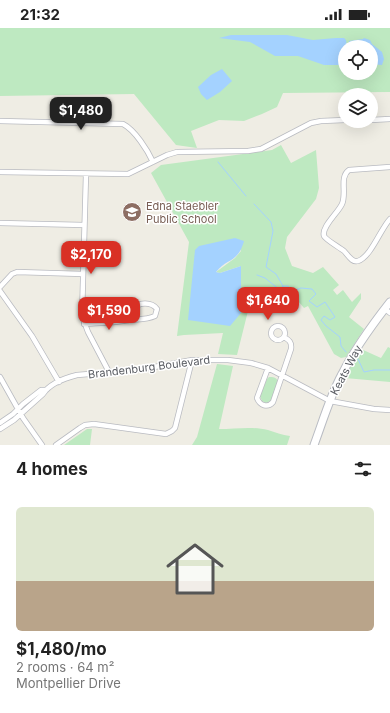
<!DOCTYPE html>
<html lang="en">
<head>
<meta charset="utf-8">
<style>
	:root { --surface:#fff; --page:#f6f6f6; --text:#222; --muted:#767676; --line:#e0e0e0; --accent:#d93025 }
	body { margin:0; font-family:Inter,sans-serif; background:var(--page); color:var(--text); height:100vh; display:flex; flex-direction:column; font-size:15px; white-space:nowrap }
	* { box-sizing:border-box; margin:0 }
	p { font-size:13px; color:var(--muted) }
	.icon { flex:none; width:22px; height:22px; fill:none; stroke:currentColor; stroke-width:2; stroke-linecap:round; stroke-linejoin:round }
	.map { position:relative; height:417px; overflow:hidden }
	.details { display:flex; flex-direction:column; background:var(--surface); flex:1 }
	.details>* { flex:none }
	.tools { position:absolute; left:338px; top:12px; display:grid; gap:8px }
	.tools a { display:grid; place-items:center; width:40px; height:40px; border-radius:50%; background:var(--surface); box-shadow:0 4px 16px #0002; font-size:20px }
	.price { position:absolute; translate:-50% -34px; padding:0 9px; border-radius:8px; background:var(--accent); color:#fff; font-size:13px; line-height:26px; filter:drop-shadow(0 1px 2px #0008) }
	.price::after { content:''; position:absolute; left:50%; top:24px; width:12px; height:9px; margin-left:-6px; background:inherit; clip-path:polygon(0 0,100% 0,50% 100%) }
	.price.current { background:#222; color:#fff }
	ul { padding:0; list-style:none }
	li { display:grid; align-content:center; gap:8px; height:212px; padding:0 16px }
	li+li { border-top:1px solid var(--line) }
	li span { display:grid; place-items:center; height:124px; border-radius:6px; color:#555 }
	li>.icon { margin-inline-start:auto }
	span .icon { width:72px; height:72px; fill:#fffc; stroke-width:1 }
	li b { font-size:17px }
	h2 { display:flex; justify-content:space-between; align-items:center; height:48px; padding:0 16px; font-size:17px }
	.status { display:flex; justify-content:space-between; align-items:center; height:28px; padding:0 20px; background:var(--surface); direction:ltr }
	.status svg { height:11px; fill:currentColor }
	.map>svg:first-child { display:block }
	.green { fill:#bee9c1; fill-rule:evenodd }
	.water { fill:#a4d2ff }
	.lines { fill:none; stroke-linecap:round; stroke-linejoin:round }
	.stream { stroke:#a4d2ff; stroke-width:1 }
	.street-casing { stroke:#b9bbc1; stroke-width:6 }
	.secondary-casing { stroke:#b9bcc3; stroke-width:9 }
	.street { stroke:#fff; stroke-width:4.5 }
	.secondary { stroke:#fff; stroke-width:7 }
	.labels { text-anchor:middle; stroke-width:3; stroke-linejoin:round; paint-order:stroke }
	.education-label { font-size:11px; fill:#785e54; stroke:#fff; text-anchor:start }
	.street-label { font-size:11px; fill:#5c5f65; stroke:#fff }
</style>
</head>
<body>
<div class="status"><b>21:32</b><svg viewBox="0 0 49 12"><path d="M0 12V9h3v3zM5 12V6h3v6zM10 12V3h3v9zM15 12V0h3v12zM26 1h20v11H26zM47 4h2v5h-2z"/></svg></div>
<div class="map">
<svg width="390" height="417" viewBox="0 0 390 417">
	<rect width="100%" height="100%" fill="#efede4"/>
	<path class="green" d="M0,0h390v64l-107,1 -6,14 -15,7 -18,7 -25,-1 -28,11 6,17 -21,-3 -42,-51 -134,2zM345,19h26v26h-26z
		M281,117l10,18 25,-13 3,38 -3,11 -29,38 -2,11 7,18 21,7 10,-6 16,18 -6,5 4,5 6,-5 9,12 9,-9v6l-12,18 15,12 -18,28 -5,1 -7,-4 -26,-48 -4,2 -6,-7 -5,-2h-42l-14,56 -19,-1 5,-21 -39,2 -7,1 12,-94 -38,-69 10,-8 111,-15zM235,210l6,13 -6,7 -19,14 4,1 21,-7 -53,54z
		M388,319l2,1v34l-45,-4 7,-14 9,-15 20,9z
		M217,336l16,2 -14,63c16,0 33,-3 49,1 7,2 14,5 22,6l-3,9h-95l5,-8z
		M269,349c4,0 7,0 9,4l-6,19 -6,3 -4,-2 -2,-5 7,-17z
		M87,401h5l-2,16h-26z"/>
	<path class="water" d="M231,7h56l26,5 23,-2h8l2,2 1,7h-2v18h-21l-26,-9h-23l-25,-14 -31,-4z
		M364,10l6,2 2,4 10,8 2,7 -2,6 -11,-1v-17h-22v-6l14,-2z
		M222,41l10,12 -12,11 -13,8 -6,-6 -3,-7 13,-12z
		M235,210l9,3c-6,22 -17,17 -28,31l4,1 21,-7v47l-11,13 -42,-6 7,-70 4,-4z"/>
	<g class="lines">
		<path class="stream" d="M218,134l28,34
			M254,176l17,18 2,9 -7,36 10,7 7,12
			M257,247l8,3 15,12 3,-4h5l5,5 8,-3 11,1 4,5 -7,7 8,6 8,-5 10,15 -5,3 -6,-4 -3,4 5,6 14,11 1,9 5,6
			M358,331l6,13 10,-2h16"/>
		<g class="street-casing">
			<path id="street" d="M371,92l19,-1
				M0,93l123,3c12,6 25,27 30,38
				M390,139l-41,3c-10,7 -2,23 -7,34 -4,9 -21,23 -18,32 2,4 15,11 20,15 4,4 8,12 14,10 13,-4 23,-33 32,-42
				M0,144l128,2 39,-19 10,-3 71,-1 13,-2 50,-26 10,-2 24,-1
				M86,146l-4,142 6,16 21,40
				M0,195l84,2
				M0,259l12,-13 5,-2 66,2
				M0,263l32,45 27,46
				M385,281l5,4
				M84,296c15,-1 30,-1 45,-4 9,-1 17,0 26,-4l2,-7c-5,-7 -19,-8 -24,1 -1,3 -2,7 -2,10
				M271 305a7 7 0 1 1 14 0a7 7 0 1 1-14 0Z
				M268,340l-11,30c3,8 11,10 16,4l18,-53c1,-7 -2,-9 -7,-12
				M0,349l23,41 19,27
				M0,395l13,-9 10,-10 18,-14h5
				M0,401l14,-9 29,-26c7,-11 22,-16 34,-19l61,-5 54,-10h36l23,3 17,5 62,33 44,8 16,1
				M56,417l24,-17 5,-3 9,-1 72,10 6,-3 3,-3 17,-68"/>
		</g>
		<g class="secondary-casing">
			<path id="secondary" d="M314,417c9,-24 16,-49 28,-71 13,-26 30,-49 48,-72"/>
		</g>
		<use href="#street" class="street"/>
		<use href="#secondary" class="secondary"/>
	</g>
	<defs>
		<g id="school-disc" transform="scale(1)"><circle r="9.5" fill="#8d6e63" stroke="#fff"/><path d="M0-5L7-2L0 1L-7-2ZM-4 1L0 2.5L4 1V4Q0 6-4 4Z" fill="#fff"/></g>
	</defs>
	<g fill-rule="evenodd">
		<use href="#school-disc" x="132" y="184"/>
	</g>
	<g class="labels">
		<g class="education-label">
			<text x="146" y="182">Edna Staebler<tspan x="146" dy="13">Public School</tspan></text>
		</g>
		<g class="street-label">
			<text transform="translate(149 339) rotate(-7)" y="4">Brandenburg Boulevard</text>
			<text transform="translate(346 342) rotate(-62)" y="4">Keats Way</text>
		</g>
	</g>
</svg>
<div class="tools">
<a><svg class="icon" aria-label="locate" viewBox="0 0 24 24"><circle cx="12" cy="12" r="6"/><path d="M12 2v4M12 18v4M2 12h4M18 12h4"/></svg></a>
<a><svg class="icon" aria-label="layers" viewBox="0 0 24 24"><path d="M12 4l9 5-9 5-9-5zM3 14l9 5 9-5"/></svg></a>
</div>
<b class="price current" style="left:81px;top:103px">$1,480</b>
<b class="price" style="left:91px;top:247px">$2,170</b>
<b class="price" style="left:268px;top:293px">$1,640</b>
<b class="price" style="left:109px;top:303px">$1,590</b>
</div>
<section class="details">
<h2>4 homes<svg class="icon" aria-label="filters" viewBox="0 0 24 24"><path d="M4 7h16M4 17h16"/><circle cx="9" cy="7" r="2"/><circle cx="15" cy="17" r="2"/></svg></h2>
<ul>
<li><span style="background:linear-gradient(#dfe7d0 60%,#b9a48a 0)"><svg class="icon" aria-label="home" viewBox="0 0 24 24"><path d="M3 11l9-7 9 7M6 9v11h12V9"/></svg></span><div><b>$1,480/mo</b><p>2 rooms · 64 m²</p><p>Montpellier Drive</p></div></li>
</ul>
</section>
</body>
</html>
